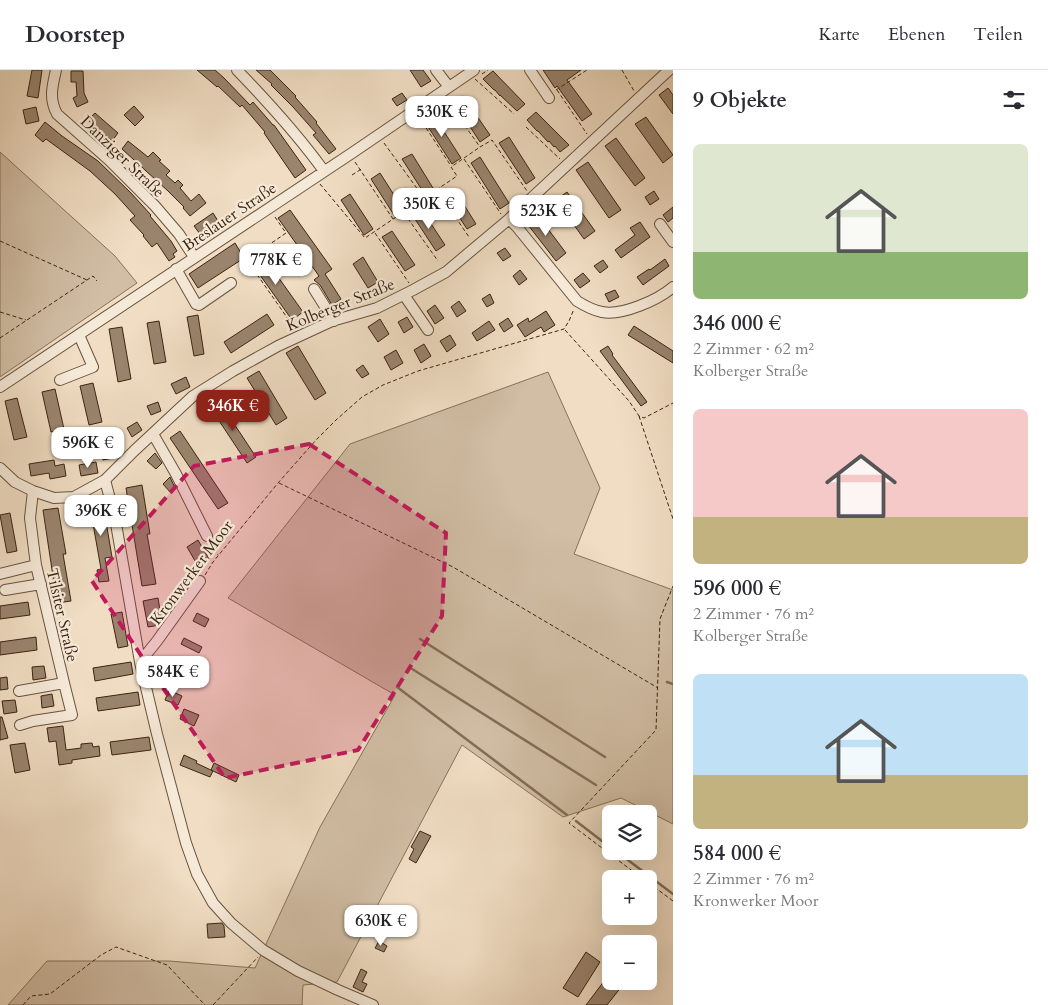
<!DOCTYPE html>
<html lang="de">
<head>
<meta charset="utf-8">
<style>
	:root { --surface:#fff; --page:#f2f2f3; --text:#2b2b33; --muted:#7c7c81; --line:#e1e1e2; --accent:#8f2418 }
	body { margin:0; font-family:Cardo,serif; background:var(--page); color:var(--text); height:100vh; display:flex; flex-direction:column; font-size:19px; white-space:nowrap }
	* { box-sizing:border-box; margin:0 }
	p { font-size:16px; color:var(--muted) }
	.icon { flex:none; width:28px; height:28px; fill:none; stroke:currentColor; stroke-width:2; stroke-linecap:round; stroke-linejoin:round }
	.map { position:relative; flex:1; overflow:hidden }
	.sheet { display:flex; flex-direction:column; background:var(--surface); width:375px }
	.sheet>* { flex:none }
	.fabs { position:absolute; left:602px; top:735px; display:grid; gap:10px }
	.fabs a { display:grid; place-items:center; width:55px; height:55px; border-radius:8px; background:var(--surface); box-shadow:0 5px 20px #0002; font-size:25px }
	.price { position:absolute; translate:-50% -42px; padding:0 11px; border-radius:10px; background:#fff; color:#222; font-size:16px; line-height:32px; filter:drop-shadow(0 1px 2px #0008) }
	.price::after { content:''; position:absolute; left:50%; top:30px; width:15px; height:11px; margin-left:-8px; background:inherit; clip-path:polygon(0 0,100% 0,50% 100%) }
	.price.selected { background:var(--accent); color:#fff }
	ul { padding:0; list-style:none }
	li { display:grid; align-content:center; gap:10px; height:265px; padding:0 20px }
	li span { display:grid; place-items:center; height:155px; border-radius:8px; color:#555 }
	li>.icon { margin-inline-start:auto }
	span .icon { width:90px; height:90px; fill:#fffc; stroke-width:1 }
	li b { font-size:21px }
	h2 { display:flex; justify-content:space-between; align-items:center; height:60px; padding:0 20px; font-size:21px }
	header { display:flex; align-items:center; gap:30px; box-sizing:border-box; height:70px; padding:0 25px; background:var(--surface); border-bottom:1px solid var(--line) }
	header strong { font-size:24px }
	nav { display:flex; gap:28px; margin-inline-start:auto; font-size:18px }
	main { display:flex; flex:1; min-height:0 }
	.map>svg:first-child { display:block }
	.green { fill:#d1bea5; stroke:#86715b }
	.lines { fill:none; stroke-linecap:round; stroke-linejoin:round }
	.stream { stroke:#836d57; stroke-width:2.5 }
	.building { fill:#9a846e; stroke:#3c2411 }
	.minor-casing { stroke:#69523e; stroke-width:12 }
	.path { stroke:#3c2411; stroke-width:1; stroke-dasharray:4 2.5; stroke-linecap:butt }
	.minor { stroke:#f5e9d8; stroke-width:10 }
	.marked { fill:#c2185b; fill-opacity:0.2; stroke:#c2185b; stroke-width:4; stroke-dasharray:10 6; stroke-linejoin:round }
	.labels { text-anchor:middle; stroke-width:4.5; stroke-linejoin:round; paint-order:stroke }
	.street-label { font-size:16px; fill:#3c2411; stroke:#f5e9d8 }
</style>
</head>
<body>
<header>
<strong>Doorstep</strong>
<nav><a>Karte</a><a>Ebenen</a><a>Teilen</a></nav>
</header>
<main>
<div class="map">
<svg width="673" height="935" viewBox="0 0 673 935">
	<rect width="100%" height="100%" fill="#f0ddc3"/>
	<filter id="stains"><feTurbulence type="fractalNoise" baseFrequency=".004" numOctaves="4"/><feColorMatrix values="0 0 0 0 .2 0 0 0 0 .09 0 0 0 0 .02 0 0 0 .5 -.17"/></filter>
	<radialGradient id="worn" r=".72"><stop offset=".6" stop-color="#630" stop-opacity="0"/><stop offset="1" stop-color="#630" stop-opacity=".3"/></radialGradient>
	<path class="green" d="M0,82l115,104 22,27 -137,94z
		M548,302l52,116 -26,66 99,36v234l-52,-26 -58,19 -101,-72 -125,237 -34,3 -1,20h-294l39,-44h122l86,7 65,-141 75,-132 -167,-97 122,-154z"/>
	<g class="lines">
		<path class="stream" d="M420,569l185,118
			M409,597l187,118
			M667,612l6,2
			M397,617l170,128
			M576,751l35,27
			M616,781l57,43"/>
	</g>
	<path class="building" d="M32,0h10l-4,28 -11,-2z
		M197,0h18l9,8 26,27 3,-3 20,23h1l32,45 -11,8 -31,-45 1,-1 -23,-27 -2,2 -22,-21 -1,1z
		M256,0h14l26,26 -1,1 22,25 -1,1 20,26 -7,5 -16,-19 3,-2 -23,-26 -22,-22 1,-1z
		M410,0h13l8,11 -10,6z
		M543,0h38l-14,10 25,34 -10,7 -25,-35 -2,2z
		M71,1h12l1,22 4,9 -11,5 -4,-9 4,-2 -1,-14h-5z
		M493,1l32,33 -8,7 -17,-16v1l-5,-6h-1l-11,-11z
		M668,18l5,7v19l-14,-19z
		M402,23l5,7 -10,6 -5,-7z
		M463,26l27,39 -10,7 -26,-40z
		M134,36l10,11 -9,9 -11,-11z
		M36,37l3,14 -13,3 -3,-14z
		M536,42l33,33 -9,7 -5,-6 -1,1 -5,-6 -1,1 -10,-11h-1l-10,-11z
		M95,43l23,20 -6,8 -24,-21z
		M432,43l29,45 -9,6 -29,-45z
		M646,47l27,38 -10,8 -28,-39z
		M45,52l17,14 36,25 33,32 20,22 -1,1 21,25 6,10 -4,3 2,3 -6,4 -12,-18 -5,4 -9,-11 1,-1 -14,-15 5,-4 -20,-22 -25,-23 -44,-32 -3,3 -8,-7z
		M509,67l26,41 -9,6 -27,-41z
		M616,68l29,40 -10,8 -30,-40z
		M128,71l20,16 5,-5 8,8 -2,1 11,10 -4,4 9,8 3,-3 5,5 -3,3 11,13 8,-7 7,9 -16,13 -7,-8 1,-1 -16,-16 -46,-42z
		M412,84l21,34 -9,5 -22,-34z
		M480,87l29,46 -9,6 -29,-46z
		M588,92l33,48 -12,8 -33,-48z
		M380,103l23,36 -9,6 -23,-36z
		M454,119l22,35 -9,5 -22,-34z
		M654,121l5,8 -9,6 -5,-8z
		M567,122l28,39 -11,8 -28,-39z
		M350,124l23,35 -9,6 -23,-35z
		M673,137v11l-5,4 -5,-7z
		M290,140l42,59 -7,5 16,25 -9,6 -12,-20 -6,-5 5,-4 -41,-58z
		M422,140l23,35 -9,6 -23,-35z
		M213,143l5,8 -9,7 4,5 -6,4 -4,-6 -3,3 -6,-8z
		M536,143l30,40 -10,8 -31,-40z
		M640,152l10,15 -29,21 -6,-8 20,-15 -5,-7z
		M392,161l23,34 -10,6 -23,-34z
		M235,173l9,15 -46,30 -9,-14z
		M505,178l6,8 -8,5 -6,-8z
		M261,183l42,59 -11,8 -42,-59z
		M363,187l15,25 -10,6 -15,-24z
		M665,189l4,7 -26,19 -6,-8 12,-8 1,1z
		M603,190l5,7 -8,6 -6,-7z
		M520,200l7,9 -8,6 -6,-9z
		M583,203l7,8 -10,7 -6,-8z
		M615,220l4,7 -10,5 -4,-8z
		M490,224l4,9 -7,4 -5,-8z
		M459,231l7,10 -9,6 -6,-10z
		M435,235l9,13 -9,6 -8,-13z
		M546,241l9,14 -11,7 -3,-5 -16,10 -8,-12 11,-7 1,4z
		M267,244l7,11 -43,28 -7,-11z
		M198,245l6,39 -10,2 -7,-39z
		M407,247l6,10 -9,6 -6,-11z
		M508,248l5,8 -9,6 -5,-8z
		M380,249l9,15 -11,8 -10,-15z
		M159,251l7,41 -12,2 -7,-41z
		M489,251l6,9 -18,11 -5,-8z
		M634,256l39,25v12l-45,-28z
		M122,257l9,52 -13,3 -9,-53z
		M450,265l6,10 -9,7 -7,-11z
		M424,274l7,12 -10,7 -7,-13z
		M298,276l28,47 -11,7 -29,-47z
		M608,276l5,8 -1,1 35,47 -6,4 -41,-55z
		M396,280l7,13 -12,7 -7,-13z
		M363,295l6,9 -7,4 -6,-8z
		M259,301l28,47 -11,7 -29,-47z
		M186,307l4,10 -14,7 -5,-10z
		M93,313l9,39 -13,3 -9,-39z
		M55,319l9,40 -13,3 -9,-40z
		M17,328l10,39 -13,3 -9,-39z
		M219,331l37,56 -9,6 -37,-56z
		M158,332l3,9 -10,4 -4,-9z
		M137,352l5,8 -10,7 -5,-9z
		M180,361l48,72 -10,6 -48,-71z
		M116,377l2,10 -15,3 -3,-9z
		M155,383l7,10 -6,6 -9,-8z
		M54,390l1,6 9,-2 2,12 -16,3 -1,-6 -18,3 -2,-12z
		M96,392l2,11 -17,3 -2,-11z
		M170,407l5,11 -5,4 -7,-8z
		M142,415l8,49h-3l9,50 -14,2 -16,-98z
		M102,428l10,59 -7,1 4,23 -10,1 -2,-12 4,-1 -12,-68z
		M58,438l8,46h-3l8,47 -14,2 -14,-93z
		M10,443l7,38 -10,2 -7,-38z
		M198,470l11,19 -11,7 -11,-19z
		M158,528l4,24 -2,3 -12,2 -5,-26z
		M28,532l2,13 -30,4v-13z
		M122,542l6,34 -10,2 -7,-34z
		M197,543l12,6 -4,8 -12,-6z
		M36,567l1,13 -37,5v-13z
		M184,568l18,9 -3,6 -18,-9z
		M131,592l2,12 -38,7 -2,-13z
		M44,596l2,12 -13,2 -1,-13z
		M165,604l13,5 -3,7 -13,-5z
		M7,607l1,12 -8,1v-12z
		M169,620l13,6 -4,9 -13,-5z
		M138,622l2,13 -42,6 -2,-13z
		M52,624l2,12 -12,2 -1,-12z
		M15,630l2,12 -13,2 -2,-13z
		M184,639l15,6 -5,11 -14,-7z
		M0,647h2l6,21 -8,2z
		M63,656l3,24 15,-2v-4l11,-1 1,4 6,-1 1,10 -28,4v3l-13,2 -3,-24 -7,1 -2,-14z
		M149,667l2,13 -39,5 -2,-13z
		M25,673l5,27 -15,3 -5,-28z
		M184,685l13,6 -1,2 17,8 -3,6 -30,-12z
		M214,693l25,12 -3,7 -25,-12z
		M420,761l11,5 -15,27 -7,-4 5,-10 -3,-2z
		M222,853l2,3 1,11 -17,1 -1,-14z
		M379,871l8,5 -3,6 -9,-4z
		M586,882l14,10 -22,35 -15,-9z
		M361,899l6,3 -5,10 5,2 -4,8 -10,-5z
		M611,902v9h5l6,5 -15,19h-21z"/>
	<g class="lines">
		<g class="minor-casing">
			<path id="minor" d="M56,0c-4,17 -7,29 1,44l52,46 46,46 24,28 15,23
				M237,0c31,32 61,65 87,101
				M436,0l13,17
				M530,0l19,28
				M509,149l8,8 60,74c8,5 15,9 25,11 20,4 56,-12 71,-25
				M660,154l13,18
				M176,199l20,35 3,1 32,-22
				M314,219l20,32
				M404,225l24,35
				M60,310l33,-13 -14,-32
				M0,317l352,-234 122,-83
				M153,364l23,40 31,62
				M0,398l15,14 18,9 21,7 20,-1 31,-17 29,-29 59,-55 40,-25 45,-25 54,-25 45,-13 36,-18 33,-18 63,-53 160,-149
				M105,410l10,38 25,144 17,72 29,109 11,31 16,29 18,20 32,27 35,21 40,19 35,15
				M0,504l36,-9
				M5,520l36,-6
				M140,592l17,-21 43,-60
				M19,621l45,-8
				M20,655l13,-4 39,-6 -8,-32 -28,-118 -6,-47 3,-27"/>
		</g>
		<path class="path" d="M622,0l12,21
			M482,4l6,-4
			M475,9l39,35
			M556,20l31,-20
			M557,20l30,44
			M446,29l34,48 12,-7 35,51
			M419,47l32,49
			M526,57l34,32
			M384,73l40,55
			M464,89l37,55
			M355,92l38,57
			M352,105l11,-7
			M320,114l45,54 92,-62 -6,-9 29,-20
			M437,120l32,47
			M404,143l34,48
			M275,147l11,16 -39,27 48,69
			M375,163l34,50
			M0,171l87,39
			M0,242l26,8
			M565,260l64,71 10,15 5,2 29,-15
			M0,268l93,-62 4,5
			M639,346l34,103
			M279,413l174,84 205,121
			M211,473l7,12
			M205,505l8,-13 65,-79 38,-43 20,-20 26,-23 21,-12 35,-14 146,-42 5,-8 5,-12
			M643,809l-74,-56 87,-93 4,-111 13,-33
			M649,813l24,18
			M23,935l8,-9 19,-2 51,-39 15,-8 51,18 38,40
			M213,935l45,-48"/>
		<use href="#minor" class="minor"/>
	</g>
	<path class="marked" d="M309,374l137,89 -4,83 -84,134 -133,28 -73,-106 -60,-91 102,-115z"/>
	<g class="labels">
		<g class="street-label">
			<text transform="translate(123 86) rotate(44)" y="6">Danziger Straße</text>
			<text transform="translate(229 146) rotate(-34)" y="6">Breslauer Straße</text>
			<text transform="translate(340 234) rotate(-22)" y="6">Kolberger Straße</text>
			<text transform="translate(191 502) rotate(-53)" y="6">Kronwerker Moor</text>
			<text transform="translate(63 545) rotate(77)" y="6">Tilsiter Straße</text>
		</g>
	</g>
	<rect width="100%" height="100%" filter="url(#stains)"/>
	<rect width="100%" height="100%" fill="url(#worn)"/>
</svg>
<div class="fabs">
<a><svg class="icon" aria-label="layers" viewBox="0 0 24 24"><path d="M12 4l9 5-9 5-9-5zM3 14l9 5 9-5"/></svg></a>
<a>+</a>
<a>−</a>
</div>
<b class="price" style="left:442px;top:68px">530K €</b>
<b class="price" style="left:429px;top:160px">350K €</b>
<b class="price" style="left:546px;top:167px">523K €</b>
<b class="price" style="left:276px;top:216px">778K €</b>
<b class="price selected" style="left:233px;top:362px">346K €</b>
<b class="price" style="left:88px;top:399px">596K €</b>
<b class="price" style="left:101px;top:467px">396K €</b>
<b class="price" style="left:173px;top:628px">584K €</b>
<b class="price" style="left:381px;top:877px">630K €</b>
</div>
<section class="sheet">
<h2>9 Objekte<svg class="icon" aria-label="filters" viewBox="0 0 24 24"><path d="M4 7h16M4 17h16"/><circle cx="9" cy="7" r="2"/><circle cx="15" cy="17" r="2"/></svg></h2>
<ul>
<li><span style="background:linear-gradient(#dfe7d0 70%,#8fb573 0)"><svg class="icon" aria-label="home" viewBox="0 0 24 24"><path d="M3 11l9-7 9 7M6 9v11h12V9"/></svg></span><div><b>346 000 €</b><p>2 Zimmer · 62 m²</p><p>Kolberger Straße</p></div></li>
<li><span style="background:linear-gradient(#f6c9c9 70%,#c2b280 0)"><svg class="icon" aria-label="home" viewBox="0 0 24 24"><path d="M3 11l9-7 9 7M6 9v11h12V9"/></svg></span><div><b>596 000 €</b><p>2 Zimmer · 76 m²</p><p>Kolberger Straße</p></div></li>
<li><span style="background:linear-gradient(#bfe0f5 65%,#c2b280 0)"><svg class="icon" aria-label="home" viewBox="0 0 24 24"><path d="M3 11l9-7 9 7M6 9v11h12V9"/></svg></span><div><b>584 000 €</b><p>2 Zimmer · 76 m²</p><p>Kronwerker Moor</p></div></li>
</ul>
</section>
</main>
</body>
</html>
